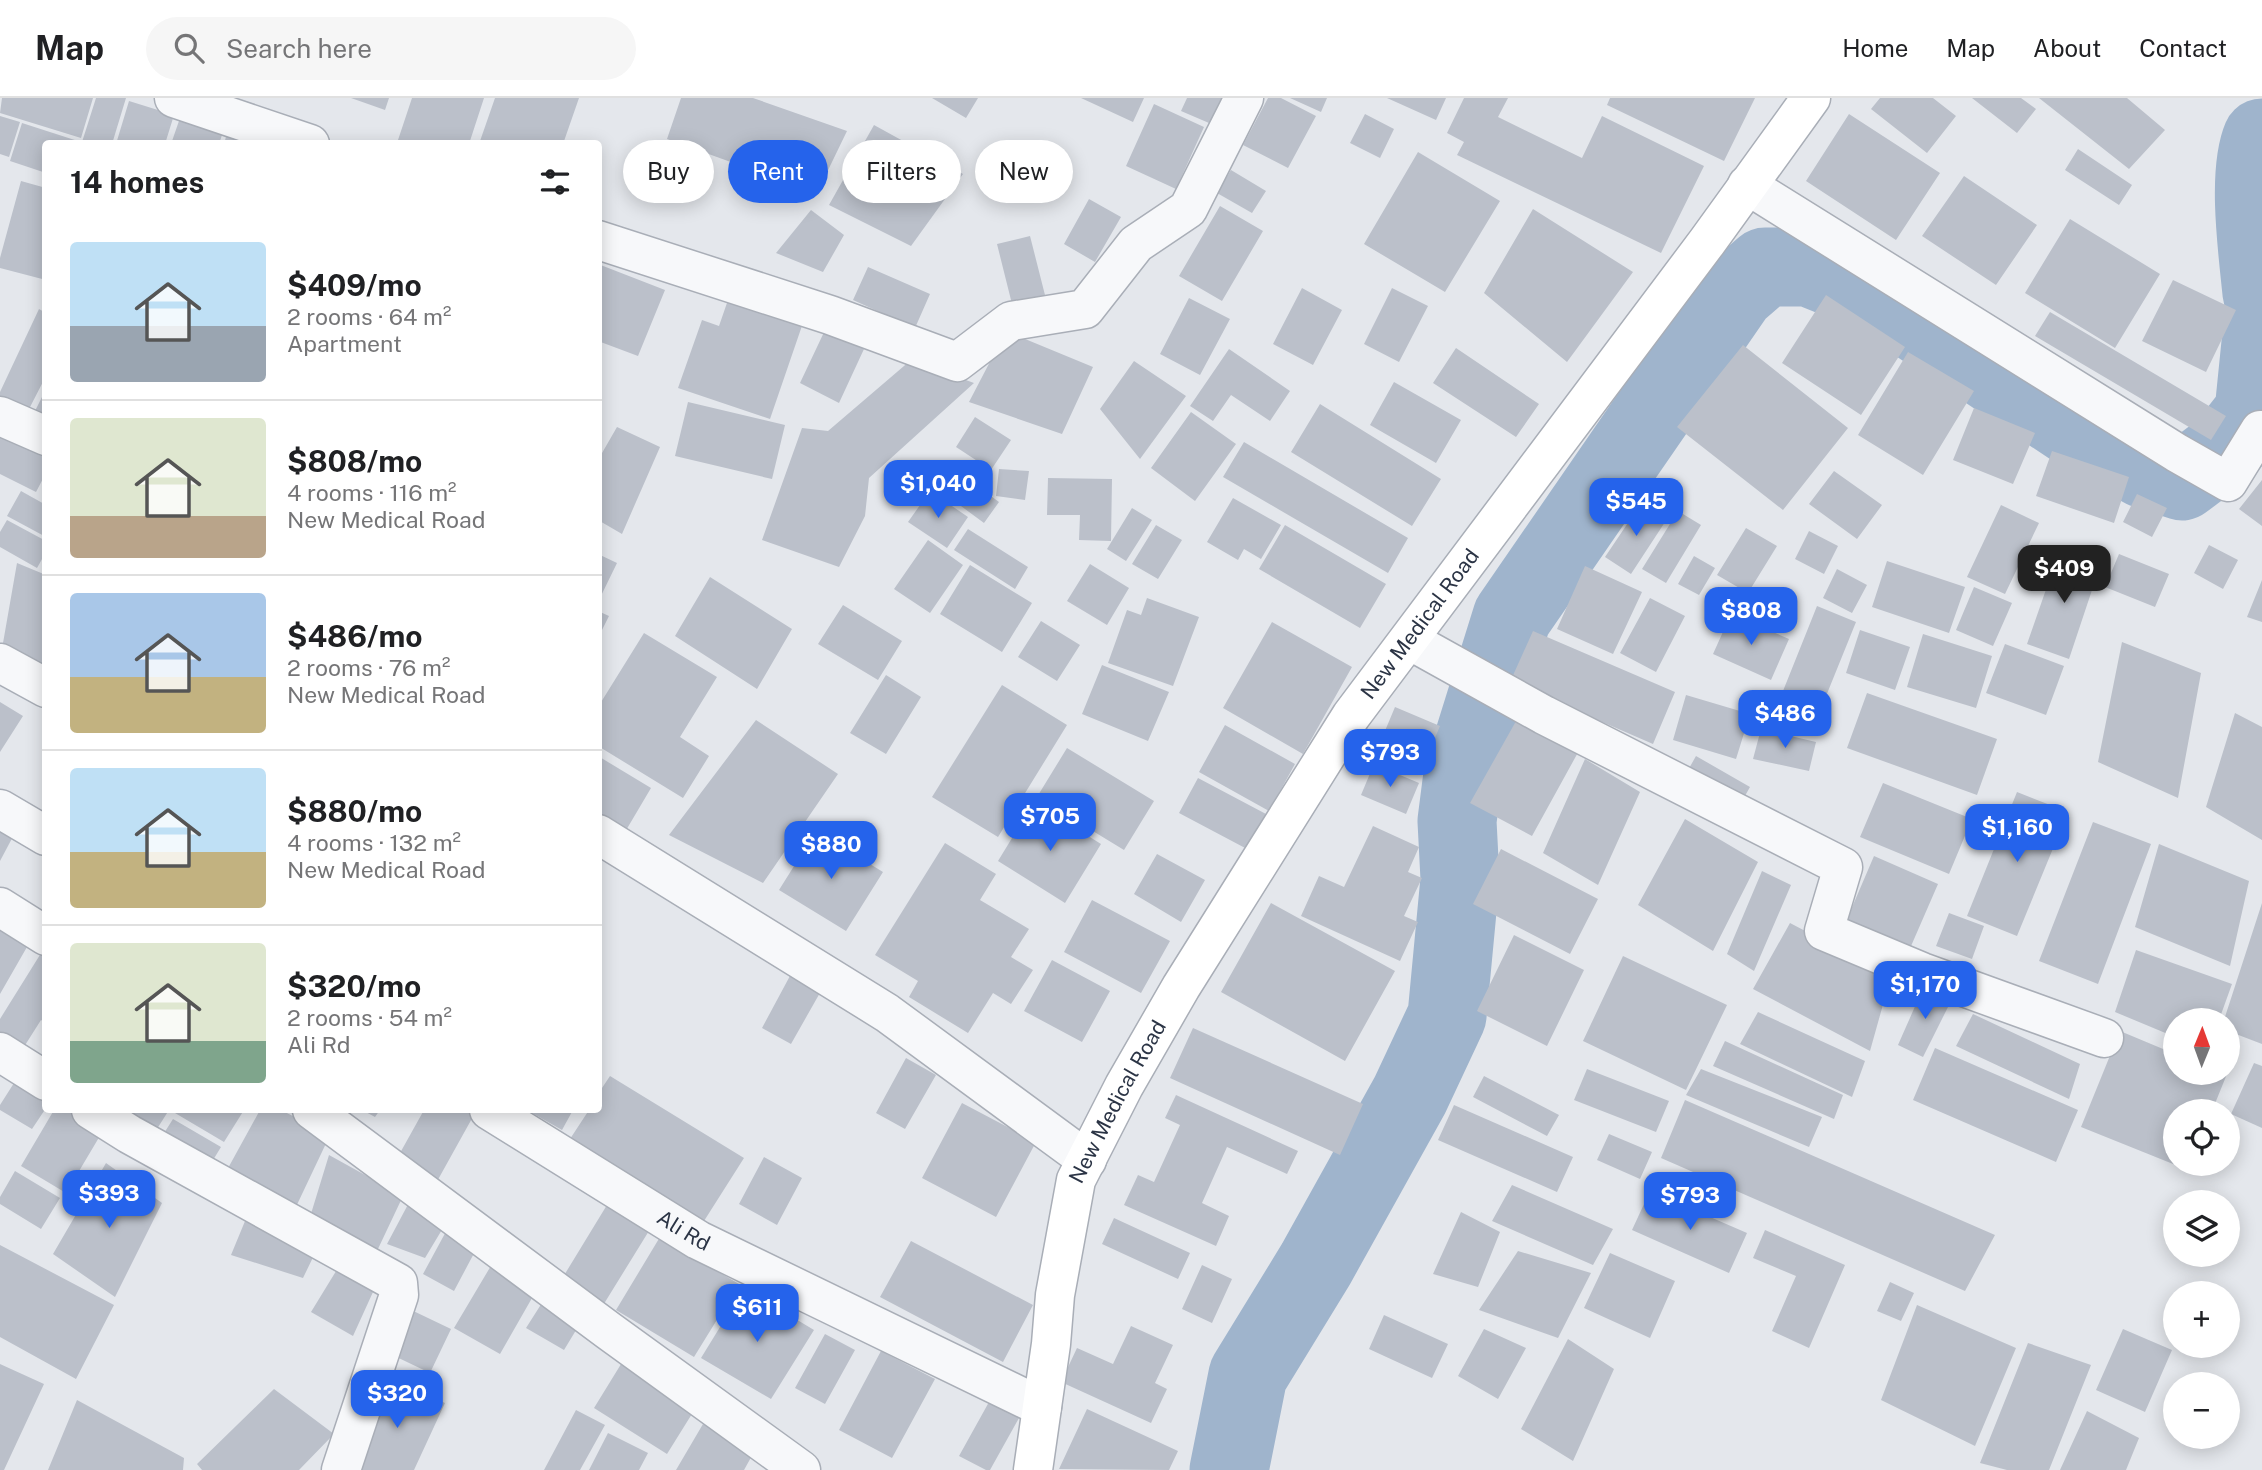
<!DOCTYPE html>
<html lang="en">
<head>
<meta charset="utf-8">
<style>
	:root { --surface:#fff; --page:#f6f6f6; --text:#202124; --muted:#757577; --line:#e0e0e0; --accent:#2563eb }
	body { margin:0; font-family:"Public Sans",sans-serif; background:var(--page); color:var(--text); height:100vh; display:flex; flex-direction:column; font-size:26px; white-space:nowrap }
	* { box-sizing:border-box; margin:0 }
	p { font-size:23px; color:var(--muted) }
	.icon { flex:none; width:38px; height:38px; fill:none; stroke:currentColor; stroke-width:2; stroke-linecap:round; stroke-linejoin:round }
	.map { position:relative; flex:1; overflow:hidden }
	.details { position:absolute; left:42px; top:42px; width:560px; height:973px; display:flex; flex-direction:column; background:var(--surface); border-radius:7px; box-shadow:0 4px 18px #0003 }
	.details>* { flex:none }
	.top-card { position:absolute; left:623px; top:42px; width:665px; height:63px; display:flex; gap:14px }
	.needle { width:46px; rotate:1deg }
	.buttons { position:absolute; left:2163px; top:910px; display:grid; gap:14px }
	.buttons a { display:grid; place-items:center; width:77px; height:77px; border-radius:50%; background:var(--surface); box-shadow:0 4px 18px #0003; font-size:35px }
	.price { position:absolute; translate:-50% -60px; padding:0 16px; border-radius:14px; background:var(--accent); color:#fff; font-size:23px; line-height:46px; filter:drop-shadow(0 2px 4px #0008) }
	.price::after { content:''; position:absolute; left:50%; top:42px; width:21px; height:16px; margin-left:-10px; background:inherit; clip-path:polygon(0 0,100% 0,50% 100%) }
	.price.active { background:#222; color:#fff }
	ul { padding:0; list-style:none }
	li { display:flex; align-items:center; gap:21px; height:175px; padding:0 28px }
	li+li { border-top:2px solid var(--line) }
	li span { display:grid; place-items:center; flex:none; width:196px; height:140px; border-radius:7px; color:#555 }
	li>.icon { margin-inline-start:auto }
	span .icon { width:84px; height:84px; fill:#fffc; stroke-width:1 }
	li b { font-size:30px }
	h2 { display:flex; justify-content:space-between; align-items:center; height:84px; padding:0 28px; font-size:30px }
	.pill { padding:0 24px; border-radius:32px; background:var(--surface); box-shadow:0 4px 18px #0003; font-size:24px; line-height:63px }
	.pill.active { background:var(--accent); color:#fff }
	header { display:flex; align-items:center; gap:42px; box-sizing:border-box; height:98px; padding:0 35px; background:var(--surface); border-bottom:2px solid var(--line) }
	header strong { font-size:33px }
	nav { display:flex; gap:38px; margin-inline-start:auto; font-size:24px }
	.search { width:490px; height:63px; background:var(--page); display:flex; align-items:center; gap:18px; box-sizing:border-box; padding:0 24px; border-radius:38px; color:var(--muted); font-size:26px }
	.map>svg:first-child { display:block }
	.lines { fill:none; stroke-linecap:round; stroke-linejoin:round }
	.river { stroke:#9fb4cc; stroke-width:79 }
	.building { fill:#bbc0ca }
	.street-casing { stroke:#a9aeb7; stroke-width:41 }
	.secondary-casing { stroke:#a9aeb7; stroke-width:41 }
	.street { stroke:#f7f8fa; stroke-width:38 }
	.secondary { stroke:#fff; stroke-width:38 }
	.labels { text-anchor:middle; stroke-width:7; stroke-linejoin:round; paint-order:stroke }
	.street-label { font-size:21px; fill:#2b3445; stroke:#f4f6f9 }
</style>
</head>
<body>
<header>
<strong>Map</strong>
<div class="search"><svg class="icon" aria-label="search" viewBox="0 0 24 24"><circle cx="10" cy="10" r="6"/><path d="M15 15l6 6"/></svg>Search here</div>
<nav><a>Home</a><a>Map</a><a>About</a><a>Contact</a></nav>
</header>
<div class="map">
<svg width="2262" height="1372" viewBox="0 0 2262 1372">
	<rect width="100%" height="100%" fill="#e4e7ec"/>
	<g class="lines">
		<path class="river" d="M2262,40c-15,35 -4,115 0,155
			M1229,1372l19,-95 68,-111 94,-169 37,-79 13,-137 -3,-58 6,-47 49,-157 224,-325 29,-25h44l62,25 226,151 48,26 37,12 44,-33 28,-36 8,-79"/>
	</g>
	<path class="building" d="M2,0h91l-12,40 -81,-25z
		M96,0h30l-14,46 -30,-2z
		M351,0h38l-4,12z
		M412,0h72l-15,46h-60l-11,-4z
		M495,0h84l-16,46h-84z
		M681,0h72l94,33 -30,62 -150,-54z
		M932,0h46l-12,20z
		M1081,0h63l-11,24z
		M1187,0h42l-13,28 -35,-15z
		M1268,0h13l35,18 -28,52 -45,-23z
		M1290,0h37l-6,14z
		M1387,0h59l-10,22z
		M1464,0h44l-10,19 84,41 20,-42 102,50 -43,87 -204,-98 7,-13 -17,-9z
		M1610,0h145l-31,63 -117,-56z
		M1880,0h53l23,18 -29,37 -56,-44z
		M1972,0h49l15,11 -19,24z
		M2039,0h88l38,32 -36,39z
		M129,3l45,14 -9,29h-49z
		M1154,6l50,23 -28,62 -50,-23z
		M1365,16l29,15 -14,29 -30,-15z
		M1849,16l91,59 -44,67 -90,-59z
		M0,18l20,6 -11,35 -9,-3z
		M180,20l43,14 -4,12h-48z
		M22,25l62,20v1h-38v29l-36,-12z
		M874,27l89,49 -52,72 -82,-41z
		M227,35l28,11h-31z
		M2078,51l54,36 -13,20 -54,-35z
		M1418,54l82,49 -55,91 -81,-48z
		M1231,72l35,21 -14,22 -35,-20z
		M1964,78l73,49 -41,60 -74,-49z
		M21,83l25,7v92l-46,-12v-10z
		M1089,101l32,18 -26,45 -31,-18z
		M1220,108l43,25 -41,70 -43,-25z
		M1533,111l100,63 -66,90 -83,-69z
		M811,112l33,25 -21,37 -47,-19z
		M2070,121l90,55 -45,74 -90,-55z
		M1030,138l16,63 -33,9 -16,-64z
		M598,166l67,26 -27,66 -40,-15z
		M868,169l62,27 -15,34 -62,-28z
		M2173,182l63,30 -30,62 -64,-31z
		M1302,190l40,22 -29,55 -40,-21z
		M1392,190l36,18 -29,56 -35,-18z
		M1826,197l79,52 -44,68 -79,-52z
		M1189,200l41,21 -30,56 -40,-21z
		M728,202l77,17 -35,102 -92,-31 24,-68 17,6z
		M39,211l7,4v63l-17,33 -29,-13v-4z
		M2050,214l176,104 -15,24 -176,-104z
		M826,230l38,21 -25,54 -39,-20z
		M1006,233l87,36 -31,67 -93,-32z
		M1743,247l105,83 -65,82 -106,-83z
		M1456,250l83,56 -23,33 -83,-54z
		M1229,251l61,42 -20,30 -39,-26 -18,26 -23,-15z
		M1908,254l66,39 -51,84 -65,-40z
		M911,262l63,23 -105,95 -4,38 -26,51 -77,-27 40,-112 26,3z
		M1134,263l52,35 -46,63 -40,-50z
		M1394,284l67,38 -25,43 -66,-38z
		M46,291v32l-13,-6z
		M688,304l97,23 -13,54 -97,-23z
		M1320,306l121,75 -29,47 -121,-74z
		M1974,310l61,25 -22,51 -60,-24z
		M1191,314l45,32 -41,57 -44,-33z
		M975,319l36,23 -20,30 -35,-23z
		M0,328l46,22v25l-10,19 -36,-18z
		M617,329l43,20 -38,87 -24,-14v-60z
		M1244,344l164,96 -20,35 -165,-96z
		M2052,353l77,26 -15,46 -78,-27z
		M942,362l57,42 -15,21 -57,-42z
		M999,371l30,2 -4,29 -29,-4z
		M1834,373l48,34 -25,34 -48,-35z
		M1048,380l64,1 -1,62 -32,-1 1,-25h-33z
		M2262,382v46l-23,-17z
		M21,393l25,14v32l-39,-21z
		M930,393l38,26 -21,31 -39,-26z
		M2137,396l30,14 -15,29 -29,-15z
		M1233,400l48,27 -20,34 -17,-10 -6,11 -31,-18z
		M1642,404l25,17 -36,55 -26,-17z
		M2001,407l38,18 -34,71 -38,-17z
		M1132,410l20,12 -26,41 -19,-12z
		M1678,413l23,14 -35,58 -24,-14z
		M7,422l39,21v11l-9,16 -37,-21v-15z
		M1156,427l26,15 -24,39 -26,-15z
		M1285,427l101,59 -26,44 -101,-59z
		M1746,430l31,18 -29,47 -31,-18z
		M968,431l60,38 -13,22 -61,-39z
		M1809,433l29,15 -14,28 -29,-15z
		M928,442l35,25 -33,48 -36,-24z
		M2209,447l29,15 -15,29 -29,-16z
		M2059,454l41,14 -31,93 -42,-15z
		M598,456l19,9 -19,39z
		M2119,456l50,20 -14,33 -50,-20z
		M1694,458l21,12 -16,27 -21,-11z
		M1887,463l78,26 -16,46 -77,-26z
		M17,465l29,12v94l-43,-26z
		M1090,466l39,24 -22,37 -40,-24z
		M970,467l62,38 -30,49 -62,-38z
		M1585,468l57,26 -29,62 -56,-25z
		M1837,471l30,16 -15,28 -29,-15z
		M710,479l82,52 -35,60 -82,-53z
		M2262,482v42l-15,-5z
		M1974,489l38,16 -19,43 -37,-16z
		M1147,500l52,19 -26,69 -65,-23 19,-53 14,5z
		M1650,500l35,18 -29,56 -36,-19z
		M843,507l59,36 -24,39 -60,-36z
		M1817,508l39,16 -36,89 -39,-15z
		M598,513l11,5 -11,22z
		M1731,516l58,25 -18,41 -58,-26z
		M1041,523l39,24 -23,36 -39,-24z
		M1272,524l80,45 -49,87 -80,-46z
		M1860,532l50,17 -15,43 -49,-17z
		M1533,533l142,61 -22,52 -143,-62z
		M644,535l73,44 -37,60 29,19 -26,42 -85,-52v-39z
		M1923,536l69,22 -16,52 -69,-21z
		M2122,544l79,31 -23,125 -80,-36z
		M2005,546l59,22 -18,49 -60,-22z
		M1102,567l67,27 -21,49 -66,-27z
		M886,577l35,22 -35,57 -36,-21z
		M1002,587l65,40 -69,112 -66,-40z
		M1867,595l130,46 -20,56 -130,-47z
		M1686,597l64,19 -14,45 -63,-19z
		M0,604l23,14 -23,36z
		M1395,609l45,19 -13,31 -45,-19z
		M2235,615l27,14v113l-56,-33z
		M1520,616l61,33 -49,89 -62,-33z
		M756,622l82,54 -75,109 -94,-48z
		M1225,627l70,39 -26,47 -70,-39z
		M1761,631l55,13 -7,29 -56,-12z
		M1067,650l87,53 -30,49 -87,-53z
		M598,658l53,32 -26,44 -27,-16z
		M1696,658l54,31 -13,23 -54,-31z
		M1585,661l55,33 -42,93 -55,-32z
		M1374,666l45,19 -13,31 -45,-19z
		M1198,680l68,36 -19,35 -68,-36z
		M1883,685l89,36 -23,55 -89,-37z
		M2017,694l51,20 -51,124 -50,-20z
		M1034,704l67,42 -36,59 -67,-42z
		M0,721l17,10 -17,32z
		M1685,721l73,43 -45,89 -75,-46z
		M2093,724l58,22 -53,140 -59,-23z
		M1373,728l46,21 -11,25 14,6 -18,38 14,6 -18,39 -99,-45 18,-40 25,11z
		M816,733l67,41 -37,59 -67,-41z
		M945,745l51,31 -16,26 49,29 -18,28 22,13 -22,34 -18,-11 -25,40 -59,-36 9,-16 -43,-26z
		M2159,746l90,37 -19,85 -95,-39z
		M1501,751l97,50 -28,55 -97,-50z
		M1157,756l48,26 -24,42 -47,-28z
		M1874,758l64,28 -30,69 -64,-27z
		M1762,773l29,14 -37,86 -27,-17z
		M1092,802l78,41 -29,52 -77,-41z
		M1271,805l124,68 -50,90 -124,-69z
		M2262,805v141l-34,-13v-11h-4z
		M1949,815l35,13 -12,33 -36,-13z
		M0,825l31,17 -31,54z
		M1790,825l101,53 -21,75 -117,-62z
		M1514,837l70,35 -37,76 -70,-35z
		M43,852l3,2v71l-5,-3 -19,30 -22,-13v-18z
		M2136,852l96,34 -13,36h-44v17l-60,-25z
		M1623,858l104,49 -41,85 -103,-49z
		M1052,862l58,31 -28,51 -58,-31z
		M791,876l30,17 -30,53 -29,-16z
		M1924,888l28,13 -29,58 -25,-12z
		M1758,914l107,49 -13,36 -112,-53z
		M1973,916l107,50 -11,35 -113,-53z
		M1193,930l170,76 -23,51 -170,-77z
		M2120,933l55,23v19l52,1 -15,37h-37v53h15l-2,6 -107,-43z
		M1725,943l118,54 -9,24 -121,-53z
		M1935,950l143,62 -22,52 -143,-62z
		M906,960l30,17 -31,54 -29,-16z
		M2254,965l8,3v62l-31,-14z
		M1587,971l82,32 -13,31 -82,-32z
		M1701,971l121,48 -13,30 -123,-52z
		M21,974l25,16v20l-14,21 -32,-19v-5z
		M610,978l134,82 -40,63 -134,-82 19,-29h9v-16z
		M1484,978l75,39 -12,21 -74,-39z
		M1176,997l122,56 -11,23 -60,-27 -25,56 27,13 -13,30 -92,-41 14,-30 16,7 26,-57 -15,-7z
		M1685,1002l310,135 -30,56 -304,-133z
		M962,1005l74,39 -40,75 -74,-39z
		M1454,1007l119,52 -16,35 -119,-52z
		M54,1012h28l25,14 -41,69 -45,-27z
		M117,1012h52l-14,22z
		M177,1012h67l-20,32 -49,-29z
		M260,1012h21l49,25 -36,76 -67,-41z
		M362,1012h18l-5,7z
		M424,1012h45l6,3 -40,72 -40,-23z
		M527,1012h46l-11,20z
		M173,1021l48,28 -14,23 -48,-29z
		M1609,1036l43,18 -12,27 -43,-19z
		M329,1057l74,41 -26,55 -67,-34z
		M764,1059l38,21 -25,47 -38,-21z
		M106,1065l56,40 -47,94 -62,-43z
		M15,1073l45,27 -19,31 -41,-25v-7z
		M1512,1087l101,44 -20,36 -101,-44z
		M1650,1093l97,42 -18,40 -97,-43z
		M413,1097l36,23 -24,40 -38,-14z
		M610,1102l42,26 -50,81 -42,-25z
		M250,1111l69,36 -16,33 -72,-23z
		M1461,1114l39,20 -22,55 -45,-13z
		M1114,1120l76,35 -12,26 -76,-35z
		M449,1128l31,16 -26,49 -31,-17z
		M1765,1132l80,35 -36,83 -37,-17 24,-55 -43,-18z
		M660,1139l79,47 -45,73 -78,-47z
		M911,1143l122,64 -30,57 -123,-65z
		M0,1147l114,60 -38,74 -76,-42z
		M1518,1153l73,22 -33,65 -79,-28z
		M1610,1155l65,28 -25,57 -66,-30z
		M495,1161l45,25 -40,70 -46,-26z
		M341,1165l37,18 -25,55 -42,-24z
		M1202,1167l30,14 -20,44 -30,-14z
		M1890,1184l24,11 -13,28 -24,-10z
		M744,1190l70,42 -43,69 -70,-41z
		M547,1197l37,22 -20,33 -38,-22z
		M1917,1207l99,43 -41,98 -94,-46z
		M405,1209l46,22 -21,44 -46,-22z
		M1384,1217l64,29 -16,34 -63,-29z
		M1131,1228l42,19 -18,38 12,6 -16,34 -90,-41 16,-34 36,16z
		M1484,1231l42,19 -28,51 -40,-23z
		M2123,1231l49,21 -27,62 -49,-22z
		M825,1236l30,16 -30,54 -30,-16z
		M1568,1241l46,30 -41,92 -52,-32z
		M2028,1245l63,22 -42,105h-42l-27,-7z
		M881,1253l54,28 -43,79 -53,-28z
		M626,1258l74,45 -33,53 -73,-46z
		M0,1266l44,20 -40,86h-4z
		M388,1280l57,25 -31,67h-67z
		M274,1291l60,45 -35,36h-97l-5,-6z
		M77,1302l107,58 -1,12h-135z
		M989,1304l30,16 -29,52h-4l-27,-14z
		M1087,1311l91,42 -9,19 -110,-1z
		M576,1312l29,15 -25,45h-36z
		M2087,1313l52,27 -13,32h-66z
		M703,1326l51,28 -10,18h-68z
		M608,1335l40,20 -9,17h-50z"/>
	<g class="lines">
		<g class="street-casing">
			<g id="street">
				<path d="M174,0l136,46"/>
				<path d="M1747,87l430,268 51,29 32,-52 2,1"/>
				<path d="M598,142l232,75 127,47 54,-41 74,-12 51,-65 52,-35 56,-111"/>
				<path d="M0,318l46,20"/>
				<path d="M1409,542l135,75 299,152 -19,64 98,41 182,66"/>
				<path d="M0,565l46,25"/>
				<path d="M0,711l46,27"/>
				<path d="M598,736l289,179 200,147"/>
				<path d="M0,809l46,29"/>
				<path d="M0,954l46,29"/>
				<path d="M91,1012l38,24 269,149 1,12 -58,175"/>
				<path d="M312,1012l297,221 192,139"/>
				<path id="s1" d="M489,1012l209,130 344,167"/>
			</g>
		</g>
		<g class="secondary-casing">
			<g id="secondary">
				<path id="s2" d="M1033,1372l18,-126 4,-49 21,-115 48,-94 57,-99 170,-271 356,-474 104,-144"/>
			</g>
		</g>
		<use href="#street" class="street"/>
		<use href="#secondary" class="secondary"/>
	</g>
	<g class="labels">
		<g class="street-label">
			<text dy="7" stroke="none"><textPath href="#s2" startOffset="948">New Medical Road</textPath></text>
			<text dy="7" stroke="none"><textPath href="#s2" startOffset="382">New Medical Road</textPath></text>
			<text dy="7" stroke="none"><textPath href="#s1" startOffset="229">Ali Rd</textPath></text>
		</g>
	</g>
</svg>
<div class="buttons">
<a><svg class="needle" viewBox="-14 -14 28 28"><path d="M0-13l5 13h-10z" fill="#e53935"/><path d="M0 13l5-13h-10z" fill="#757577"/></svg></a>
<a><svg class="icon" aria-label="locate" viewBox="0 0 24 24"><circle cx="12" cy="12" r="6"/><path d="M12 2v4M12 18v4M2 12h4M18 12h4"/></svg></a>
<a><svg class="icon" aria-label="layers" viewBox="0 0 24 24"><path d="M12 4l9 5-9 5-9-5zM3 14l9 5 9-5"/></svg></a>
<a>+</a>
<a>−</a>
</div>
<b class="price" style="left:938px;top:422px">$1,040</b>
<b class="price" style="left:1636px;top:440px">$545</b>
<b class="price active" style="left:2064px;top:507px">$409</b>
<b class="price" style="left:1751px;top:549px">$808</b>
<b class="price" style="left:1785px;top:652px">$486</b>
<b class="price" style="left:1390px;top:691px">$793</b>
<b class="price" style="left:1050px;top:755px">$705</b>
<b class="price" style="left:2017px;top:766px">$1,160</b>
<b class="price" style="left:831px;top:783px">$880</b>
<b class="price" style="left:1925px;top:923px">$1,170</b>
<b class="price" style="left:109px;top:1132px">$393</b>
<b class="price" style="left:1690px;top:1134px">$793</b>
<b class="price" style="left:757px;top:1246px">$611</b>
<b class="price" style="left:397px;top:1332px">$320</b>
<div class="top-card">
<a class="pill">Buy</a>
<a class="pill active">Rent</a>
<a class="pill">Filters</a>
<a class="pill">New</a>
</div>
<section class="details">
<h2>14 homes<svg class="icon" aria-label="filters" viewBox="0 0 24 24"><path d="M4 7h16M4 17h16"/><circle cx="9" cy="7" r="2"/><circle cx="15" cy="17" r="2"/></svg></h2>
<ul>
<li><span style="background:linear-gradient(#bfe0f5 60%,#9aa5b1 0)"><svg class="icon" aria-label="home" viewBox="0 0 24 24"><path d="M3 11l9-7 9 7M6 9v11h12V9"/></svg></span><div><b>$409/mo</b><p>2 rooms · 64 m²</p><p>Apartment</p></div></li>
<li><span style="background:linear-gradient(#dfe7d0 70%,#b9a48a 0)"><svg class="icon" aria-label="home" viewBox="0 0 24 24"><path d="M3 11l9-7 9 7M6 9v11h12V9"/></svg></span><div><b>$808/mo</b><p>4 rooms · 116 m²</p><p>New Medical Road</p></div></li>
<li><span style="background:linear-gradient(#a9c7e8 60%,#c2b280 0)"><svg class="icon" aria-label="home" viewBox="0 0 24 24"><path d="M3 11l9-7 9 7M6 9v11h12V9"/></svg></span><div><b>$486/mo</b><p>2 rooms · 76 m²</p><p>New Medical Road</p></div></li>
<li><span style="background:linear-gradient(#bfe0f5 60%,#c2b280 0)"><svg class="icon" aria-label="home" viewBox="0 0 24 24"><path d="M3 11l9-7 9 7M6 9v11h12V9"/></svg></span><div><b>$880/mo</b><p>4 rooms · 132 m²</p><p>New Medical Road</p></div></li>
<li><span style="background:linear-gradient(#dfe7d0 70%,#7fa58c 0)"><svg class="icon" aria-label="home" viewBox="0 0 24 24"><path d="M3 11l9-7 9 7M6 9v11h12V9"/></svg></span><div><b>$320/mo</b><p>2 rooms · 54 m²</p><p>Ali Rd</p></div></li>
</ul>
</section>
</div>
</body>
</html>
